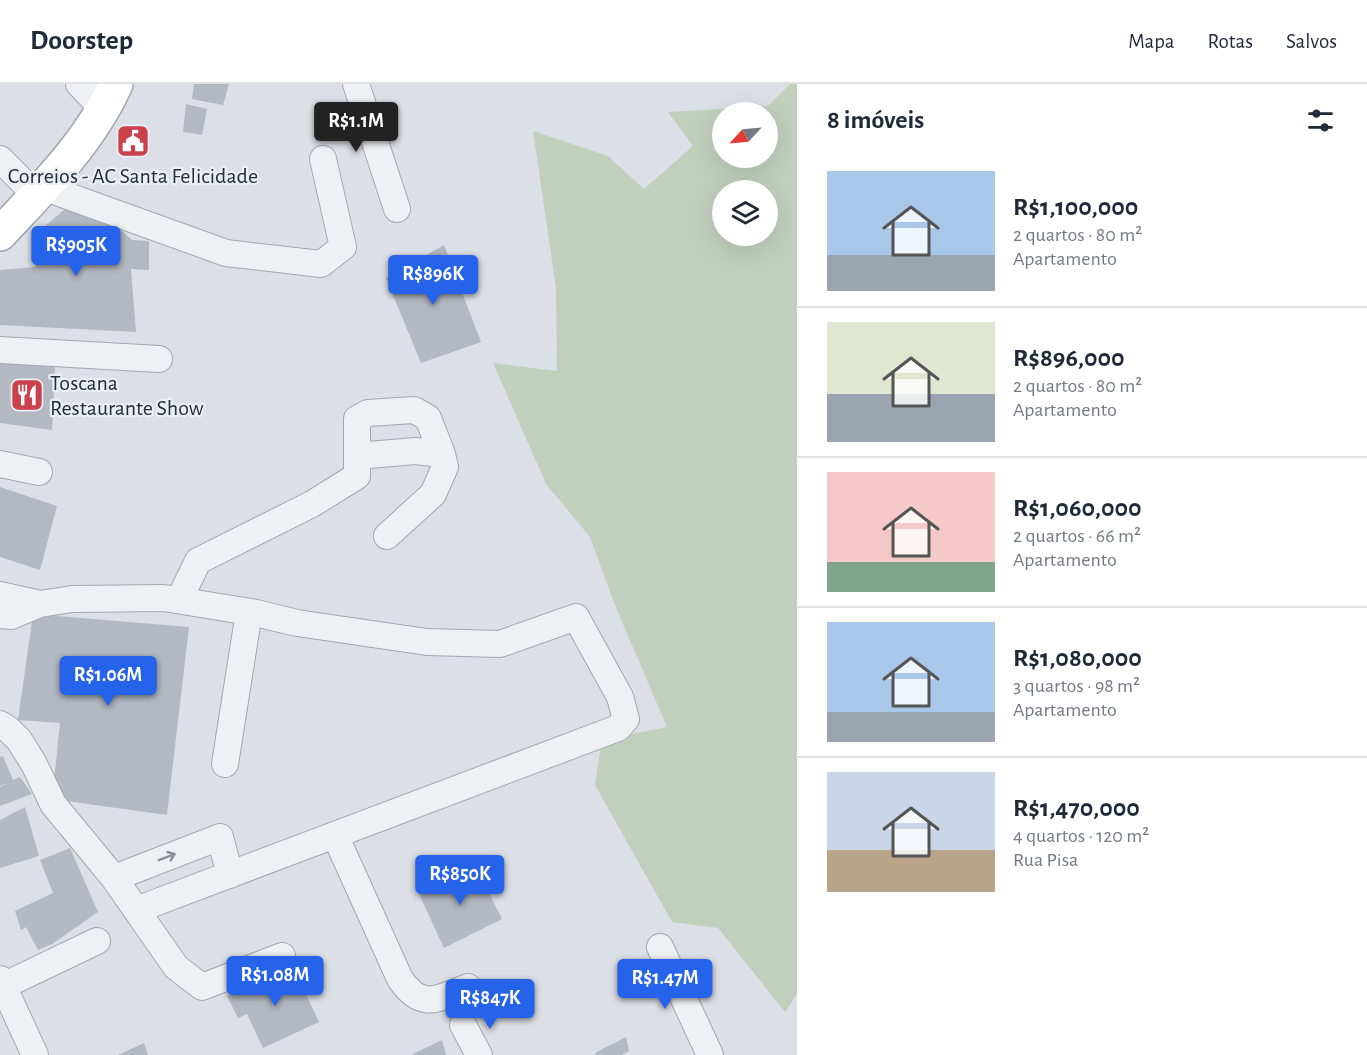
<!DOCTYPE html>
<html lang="pt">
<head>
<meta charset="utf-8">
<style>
	:root { --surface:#fff; --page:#f6f6f7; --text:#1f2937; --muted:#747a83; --line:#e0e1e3; --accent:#2563eb }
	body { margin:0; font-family:"Alegreya Sans",sans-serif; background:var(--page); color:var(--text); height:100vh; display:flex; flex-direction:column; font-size:22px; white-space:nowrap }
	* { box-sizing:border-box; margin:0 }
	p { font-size:20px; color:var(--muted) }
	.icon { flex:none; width:33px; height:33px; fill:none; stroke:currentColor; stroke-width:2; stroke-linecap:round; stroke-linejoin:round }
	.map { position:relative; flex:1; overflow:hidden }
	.sheet { display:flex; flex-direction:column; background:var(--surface); width:570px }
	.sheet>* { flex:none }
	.needle { width:39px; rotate:244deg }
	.tools { position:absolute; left:712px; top:18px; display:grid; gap:12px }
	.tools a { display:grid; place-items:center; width:66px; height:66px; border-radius:50%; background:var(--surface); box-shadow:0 6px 24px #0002; font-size:30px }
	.price { position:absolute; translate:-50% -51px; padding:0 14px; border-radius:6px; background:var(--accent); color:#fff; font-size:20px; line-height:39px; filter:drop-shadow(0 2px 3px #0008) }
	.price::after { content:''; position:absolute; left:50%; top:36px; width:18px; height:14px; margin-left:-9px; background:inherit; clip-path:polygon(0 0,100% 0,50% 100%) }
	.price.selected { background:#222; color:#fff }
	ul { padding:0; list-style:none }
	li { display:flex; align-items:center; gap:18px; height:150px; padding:0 30px }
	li+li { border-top:2px solid var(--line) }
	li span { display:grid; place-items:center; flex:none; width:168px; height:120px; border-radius:0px; color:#555 }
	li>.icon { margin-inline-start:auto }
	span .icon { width:72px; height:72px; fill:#fffc; stroke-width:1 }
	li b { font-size:26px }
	h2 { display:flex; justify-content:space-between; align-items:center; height:72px; padding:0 30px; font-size:26px }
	header { display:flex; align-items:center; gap:36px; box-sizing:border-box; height:84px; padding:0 30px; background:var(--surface); border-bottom:2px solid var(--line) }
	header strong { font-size:28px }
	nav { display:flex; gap:33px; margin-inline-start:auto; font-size:21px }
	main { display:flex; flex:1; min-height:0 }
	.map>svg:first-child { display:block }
	.green { fill:#c1d0bd; fill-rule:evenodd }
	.building { fill:#b3b8c3 }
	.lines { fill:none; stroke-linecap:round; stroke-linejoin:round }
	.minor-casing { stroke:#a2a6b0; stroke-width:28 }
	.major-casing { stroke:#9ca3b1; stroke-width:36 }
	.minor { stroke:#eff0f4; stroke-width:26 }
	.major { stroke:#fff; stroke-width:33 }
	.oneway { stroke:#8a8e98 }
	.labels { text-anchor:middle; stroke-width:4.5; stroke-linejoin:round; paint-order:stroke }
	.poi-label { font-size:22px; fill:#262c3c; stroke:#ebeef4 }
</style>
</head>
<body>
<header>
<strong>Doorstep</strong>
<nav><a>Mapa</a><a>Rotas</a><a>Salvos</a></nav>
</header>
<main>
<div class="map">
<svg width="797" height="971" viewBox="0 0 797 971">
	<rect width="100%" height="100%" fill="#dcdfe6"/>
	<path class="green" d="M790,0h7v910l-12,18 -67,-84 -46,-6 -77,-137 7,-45 65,-13 -53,-124 -24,-66 -44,-53 -53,-121 64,8 -1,-83 -23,-157 75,25 36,33 49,-43 -25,-34 100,-6zM723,28h45v46h-45zM723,106h45v46h-45z"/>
	<path class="building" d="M194,0h35l-6,21 -31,-6z
		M186,20l21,5 -5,26 -19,-3z
		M65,125l36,3 31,28 17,1v29l-18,-1 5,63 -136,-7v-55l36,-3 1,-34z
		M444,161l37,97 -60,21 -35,-85z
		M0,279l55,4 -3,63 -52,-7z
		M0,403l57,19 -17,64 -40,-13z
		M33,530l156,13 -22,188 -115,-16 8,-76 -42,-3z
		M3,672l10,24 7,-3 12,17 -32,12v-19l9,-5 -9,4v-29z
		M25,723l14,49 -39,12v-48z
		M70,764l28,64 -46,32 -14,6 -12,-23 -5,3 -6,-19 38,-18 -13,-33z
		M475,781l27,54 -58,29 -26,-56z
		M292,881l27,57 -56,26 -16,-34 -9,4 -11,-22z
		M626,953l3,14 -7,4h-26l-1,-2z
		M442,956l4,15h-35z
		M144,959l4,12h-30z"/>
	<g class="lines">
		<g class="minor-casing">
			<path id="minor" d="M79,0l25,26
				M356,0l41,125
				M0,75l36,36
				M43,103l183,66 95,11 22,-17 -20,-88
				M0,266l159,9
				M357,372v-37l11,-6 46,-3 14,8 14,36 3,13 -12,27 -46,42
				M0,380l39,8
				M0,511l40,9
				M179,516l19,-39 114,-57 45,-28v-20l58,-5 27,3
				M0,531l11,1 29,-12 32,-5 92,-1 92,15 41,10 130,19 73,2 76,-27 44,80 6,22 -8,9 -482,182
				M0,640l8,5 11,11 15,24 19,40 61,74 62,89 26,20 80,-31
				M225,680l24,-152
				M335,751l65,144c22,32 38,20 68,8
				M114,794l106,-41 10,38
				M660,863l50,108
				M0,895l35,76
				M3,902l94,-45
				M463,941l16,30"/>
		</g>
		<g class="major-casing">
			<path id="major" d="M0,150c43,-46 90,-92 116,-150"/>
		</g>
		<use href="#minor" class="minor"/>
		<use href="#major" class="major"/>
	</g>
	<defs><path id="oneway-shaft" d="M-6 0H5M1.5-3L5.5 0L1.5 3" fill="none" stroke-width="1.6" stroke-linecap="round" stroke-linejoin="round" transform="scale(1.5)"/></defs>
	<use class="oneway" href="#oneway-shaft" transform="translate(167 773) rotate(-21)"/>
	<defs>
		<g id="civic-square" transform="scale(1.725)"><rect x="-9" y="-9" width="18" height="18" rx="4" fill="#cb414b" stroke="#ebeef4"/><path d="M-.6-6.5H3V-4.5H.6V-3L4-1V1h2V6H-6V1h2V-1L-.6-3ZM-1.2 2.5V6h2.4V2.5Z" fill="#fff"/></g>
		<g id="restaurant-square" transform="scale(1.725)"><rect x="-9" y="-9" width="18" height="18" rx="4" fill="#cb414b" stroke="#ebeef4"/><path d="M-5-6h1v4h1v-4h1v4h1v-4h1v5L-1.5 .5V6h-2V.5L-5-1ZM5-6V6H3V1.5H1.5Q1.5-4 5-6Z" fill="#fff"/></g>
	</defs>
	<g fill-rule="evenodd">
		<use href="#civic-square" x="133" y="57"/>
		<use href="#restaurant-square" x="27" y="311"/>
	</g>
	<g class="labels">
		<g class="poi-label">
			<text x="133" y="99">Correios - AC Santa Felicidade</text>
			<text x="50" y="306" text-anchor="start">Toscana<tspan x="50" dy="25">Restaurante Show</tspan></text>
		</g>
	</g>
</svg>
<div class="tools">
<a><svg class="needle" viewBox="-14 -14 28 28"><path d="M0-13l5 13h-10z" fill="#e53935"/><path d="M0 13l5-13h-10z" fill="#747a83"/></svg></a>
<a><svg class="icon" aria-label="layers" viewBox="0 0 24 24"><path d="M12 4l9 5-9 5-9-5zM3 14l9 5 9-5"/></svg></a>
</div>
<b class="price selected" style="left:356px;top:69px">R$1.1M</b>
<b class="price" style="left:76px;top:193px">R$905K</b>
<b class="price" style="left:433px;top:222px">R$896K</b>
<b class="price" style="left:108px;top:623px">R$1.06M</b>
<b class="price" style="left:460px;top:822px">R$850K</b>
<b class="price" style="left:275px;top:923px">R$1.08M</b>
<b class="price" style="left:665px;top:926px">R$1.47M</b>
<b class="price" style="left:490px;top:946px">R$847K</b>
</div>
<section class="sheet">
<h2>8 imóveis<svg class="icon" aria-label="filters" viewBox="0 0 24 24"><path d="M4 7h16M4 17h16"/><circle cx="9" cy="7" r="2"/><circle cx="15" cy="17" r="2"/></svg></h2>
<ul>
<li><span style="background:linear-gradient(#a9c7e8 70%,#9aa5b1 0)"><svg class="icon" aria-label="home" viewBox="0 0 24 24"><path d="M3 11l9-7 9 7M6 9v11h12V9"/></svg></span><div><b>R$1,100,000</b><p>2 quartos · 80 m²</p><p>Apartamento</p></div></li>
<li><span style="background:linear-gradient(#dfe7d0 60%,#9aa5b1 0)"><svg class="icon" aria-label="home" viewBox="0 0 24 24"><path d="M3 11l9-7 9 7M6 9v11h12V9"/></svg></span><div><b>R$896,000</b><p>2 quartos · 80 m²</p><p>Apartamento</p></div></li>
<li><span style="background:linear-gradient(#f6c9c9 75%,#7fa58c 0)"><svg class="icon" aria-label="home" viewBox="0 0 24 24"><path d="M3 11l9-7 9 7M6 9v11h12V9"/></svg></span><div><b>R$1,060,000</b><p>2 quartos · 66 m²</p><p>Apartamento</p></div></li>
<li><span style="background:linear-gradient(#a9c7e8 75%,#9aa5b1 0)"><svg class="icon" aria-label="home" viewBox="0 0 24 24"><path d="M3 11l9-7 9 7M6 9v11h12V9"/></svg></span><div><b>R$1,080,000</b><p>3 quartos · 98 m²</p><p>Apartamento</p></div></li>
<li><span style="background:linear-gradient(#c9d6e8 65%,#b9a48a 0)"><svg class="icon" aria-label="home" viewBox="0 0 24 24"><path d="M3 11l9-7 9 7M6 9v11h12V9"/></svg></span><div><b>R$1,470,000</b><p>4 quartos · 120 m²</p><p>Rua Pisa</p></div></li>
</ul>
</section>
</main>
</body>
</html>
